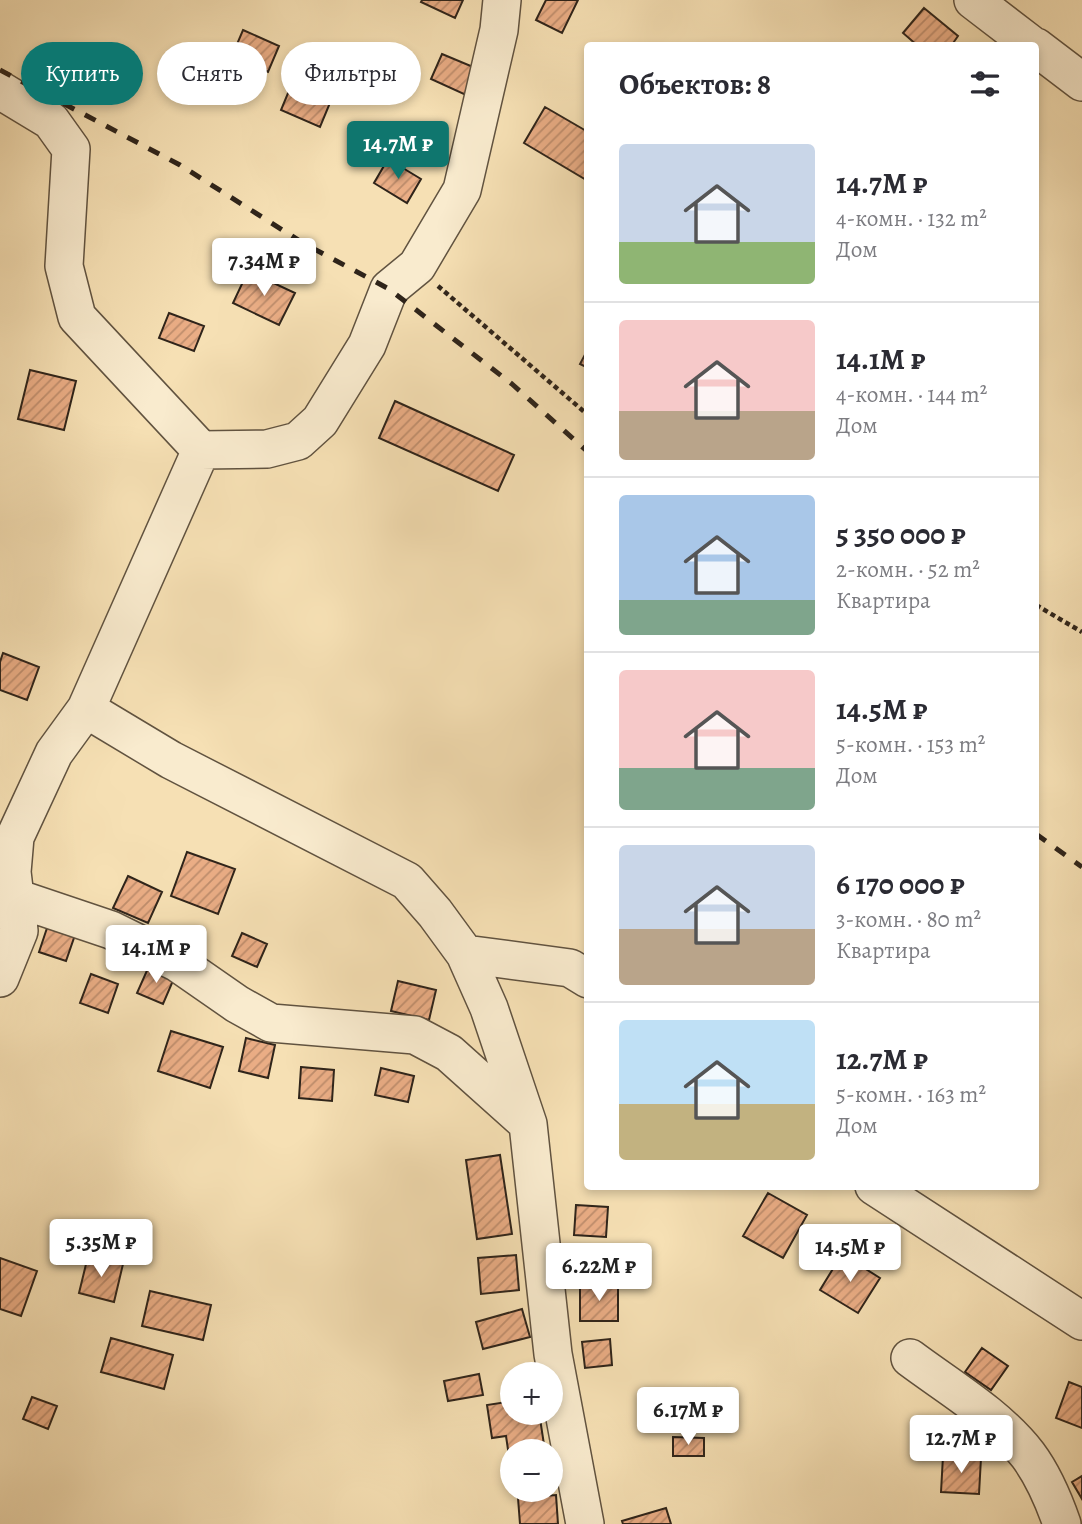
<!DOCTYPE html>
<html lang="ru">
<head>
<meta charset="utf-8">
<style>
	:root { --surface:#fff; --page:#f7f7f7; --text:#2b2b33; --muted:#7c7c81; --line:#e1e1e2; --accent:#0f766e }
	body { margin:0; font-family:Alegreya,serif; background:var(--page); color:var(--text); height:100vh; display:flex; flex-direction:column; font-size:26px; white-space:nowrap }
	* { box-sizing:border-box; margin:0 }
	p { font-size:23px; color:var(--muted) }
	.icon { flex:none; width:38px; height:38px; fill:none; stroke:currentColor; stroke-width:2; stroke-linecap:round; stroke-linejoin:round }
	.map { position:relative; flex:1; overflow:hidden }
	.details { position:absolute; left:584px; top:42px; width:455px; height:1148px; display:flex; flex-direction:column; background:var(--surface); border-radius:7px; box-shadow:0 4px 10px #0003 }
	.details>* { flex:none }
	.top-card { position:absolute; left:21px; top:42px; width:458px; height:63px; display:flex; gap:14px }
	.controls { position:absolute; left:500px; top:1362px; display:grid; gap:14px }
	.controls a { display:grid; place-items:center; width:63px; height:63px; border-radius:50%; background:var(--surface); box-shadow:0 4px 10px #0003; font-size:35px }
	.price { position:absolute; translate:-50% -60px; padding:0 16px; border-radius:7px; background:#fff; color:#222; font-size:23px; line-height:46px; filter:drop-shadow(0 2px 4px #0008) }
	.price::after { content:''; position:absolute; left:50%; top:42px; width:21px; height:16px; margin-left:-10px; background:inherit; clip-path:polygon(0 0,100% 0,50% 100%) }
	.price.current { background:var(--accent); color:#fff }
	ul { padding:0; list-style:none }
	li { display:flex; align-items:center; gap:21px; height:175px; padding:0 35px }
	li+li { border-top:2px solid var(--line) }
	li span { display:grid; place-items:center; flex:none; width:196px; height:140px; border-radius:7px; color:#555 }
	li>.icon { margin-inline-start:auto }
	span .icon { width:84px; height:84px; fill:#fffc; stroke-width:1 }
	li b { font-size:30px }
	h2 { display:flex; justify-content:space-between; align-items:center; height:84px; padding:0 35px; font-size:30px }
	.chip { padding:0 24px; border-radius:32px; background:var(--surface); box-shadow:0 4px 10px #0003; font-size:24px; line-height:63px }
	.chip.current { background:var(--accent); color:#fff }
	.map>svg:first-child { display:block }
	.building { fill:url(#building-hatch); stroke:#2f241a; stroke-width:2 }
	.lines { fill:none; stroke-linecap:round; stroke-linejoin:round }
	.minor-casing { stroke:#615340; stroke-width:40 }
	.path { stroke:#2f241a; stroke-width:4.5; stroke-dasharray:5 3.5; stroke-linecap:butt }
	.minor { stroke:#f9ebce; stroke-width:37 }
	.rail { stroke:#2f241a; stroke-width:5; stroke-dasharray:12 12; stroke-linecap:butt }
</style>
</head>
<body>
<div class="map">
<svg width="1082" height="1524" viewBox="0 0 1082 1524">
	<defs>
		<pattern id="building-hatch" width="6" height="6" patternUnits="userSpaceOnUse" patternTransform="scale(1.75)"><rect width="6" height="6" fill="#eaad85"/><path d="M-1 1l2-2M0 6l6-6M5 7l2-2" fill="none" stroke="#be8d6c"/></pattern>
	</defs>
	<rect width="100%" height="100%" fill="#f6e0b4"/>
	<filter id="stains"><feTurbulence type="fractalNoise" baseFrequency=".00286" numOctaves="4"/><feColorMatrix values="0 0 0 0 .2 0 0 0 0 .09 0 0 0 0 .02 0 0 0 .5 -.17"/></filter>
	<radialGradient id="worn" r=".72"><stop offset=".6" stop-color="#630" stop-opacity="0"/><stop offset="1" stop-color="#630" stop-opacity=".3"/></radialGradient>
	<path class="building" d="M422,0h41l-8,18 -34,-16z
		M546,0h32l-16,33 -26,-13z
		M924,8l34,28 -7,10h-33l-15,-13z
		M243,30l36,16 -11,26 -36,-16z
		M442,54l36,15 -12,26 -35,-16z
		M185,60l40,14 -10,29 -40,-14z
		M293,81l39,17 -12,29 -39,-17z
		M545,107l43,25v49l-64,-38z
		M388,159l33,20 -14,24 -33,-20z
		M248,271l47,22 -16,32 -46,-22z
		M169,313l35,13 -10,25 -35,-13z
		M588,349v19l-8,-4z
		M30,370l46,11 -12,49 -46,-11z
		M395,401l119,54 -16,36 -119,-53z
		M3,653l36,14 -12,33 -27,-10v-28z
		M187,852l48,17 -17,45 -47,-18z
		M128,876l34,16 -14,31 -35,-15z
		M49,922l27,10 -10,29 -27,-9z
		M242,933l25,11 -10,23 -25,-11z
		M149,966l26,10 -12,28 -26,-11z
		M91,974l27,10 -10,29 -28,-10z
		M398,981l38,9 -7,30 -38,-9z
		M171,1031l52,16 -13,41 -52,-17z
		M246,1038l29,7 -7,33 -29,-7z
		M301,1067l33,3 -2,31 -33,-3z
		M381,1068l33,8 -6,26 -33,-7z
		M500,1155l12,79 -35,5 -11,-79z
		M768,1193l39,22 -24,43 -40,-22z
		M576,1205l32,2 -2,30 -32,-2z
		M842,1254l38,24 -22,35 -38,-23z
		M516,1255l3,35 -38,4 -3,-36z
		M88,1256l35,8 -9,38 -35,-9z
		M0,1258l37,13 -16,45 -21,-7z
		M580,1286h38v35h-38z
		M150,1291l61,14 -8,35 -61,-14z
		M522,1309l8,28 -47,12 -7,-27z
		M111,1338l62,17 -9,34 -63,-17z
		M610,1339l2,26 -27,3 -3,-26z
		M982,1348l26,18 -17,24 -26,-18z
		M479,1374l4,21 -35,6 -4,-20z
		M1069,1382l13,5v41l-26,-10z
		M32,1397l25,9 -9,23 -25,-10z
		M513,1401v11h26l6,39h-32v11l-3,1 -4,-27 -14,2 -5,-33z
		M673,1437l31,1v18h-31z
		M943,1456l38,2 -2,36 -38,-2z
		M1082,1476v23l-10,-17z
		M556,1495l2,29h-38l-2,-26z
		M666,1508l5,16h-48l-1,-3z"/>
	<g class="lines">
		<g class="minor-casing">
			<path id="minor" d="M973,0l60,46
				M1036,47l46,35
				M0,90l51,31 20,28 -7,117 13,51 124,133 -115,259 85,51 236,121 28,32 30,41 24,54 39,116 25,230 32,170
				M201,450l66,-1 31,-8 22,-20 47,-76 22,-56 28,-23 45,-76 37,-160 3,-30
				M0,890l16,8 95,32 67,33 59,41 34,19 144,12 34,18 77,69
				M465,954l105,14 18,11
				M0,978l19,-47 -7,-59 3,-35 39,-84 32,-44
				M874,1186l208,135
				M910,1358c40,30 87,57 118,97 15,20 26,46 34,69"/>
		</g>
		<path class="path" d="M438,286l150,129
			M1036,605l46,27"/>
		<use href="#minor" class="minor"/>
		<path class="rail" d="M0,70l180,95 123,78 86,46 123,95 76,68
			M1036,834l46,33"/>
	</g>
	<rect width="100%" height="100%" filter="url(#stains)"/>
	<rect width="100%" height="100%" fill="url(#worn)"/>
</svg>
<div class="controls">
<a>+</a>
<a>−</a>
</div>
<b class="price current" style="left:398px;top:181px">14.7M ₽</b>
<b class="price" style="left:264px;top:298px">7.34M ₽</b>
<b class="price" style="left:156px;top:985px">14.1M ₽</b>
<b class="price" style="left:101px;top:1279px">5.35M ₽</b>
<b class="price" style="left:850px;top:1284px">14.5M ₽</b>
<b class="price" style="left:599px;top:1303px">6.22M ₽</b>
<b class="price" style="left:688px;top:1447px">6.17M ₽</b>
<b class="price" style="left:961px;top:1475px">12.7M ₽</b>
<div class="top-card">
<a class="chip current">Купить</a>
<a class="chip">Снять</a>
<a class="chip">Фильтры</a>
</div>
<section class="details">
<h2>Объектов: 8<svg class="icon" aria-label="filters" viewBox="0 0 24 24"><path d="M4 7h16M4 17h16"/><circle cx="9" cy="7" r="2"/><circle cx="15" cy="17" r="2"/></svg></h2>
<ul>
<li><span style="background:linear-gradient(#c9d6e8 70%,#8fb573 0)"><svg class="icon" aria-label="home" viewBox="0 0 24 24"><path d="M3 11l9-7 9 7M6 9v11h12V9"/></svg></span><div><b>14.7M ₽</b><p>4-комн. · 132 m²</p><p>Дом</p></div></li>
<li><span style="background:linear-gradient(#f6c9c9 65%,#b9a48a 0)"><svg class="icon" aria-label="home" viewBox="0 0 24 24"><path d="M3 11l9-7 9 7M6 9v11h12V9"/></svg></span><div><b>14.1M ₽</b><p>4-комн. · 144 m²</p><p>Дом</p></div></li>
<li><span style="background:linear-gradient(#a9c7e8 75%,#7fa58c 0)"><svg class="icon" aria-label="home" viewBox="0 0 24 24"><path d="M3 11l9-7 9 7M6 9v11h12V9"/></svg></span><div><b>5 350 000 ₽</b><p>2-комн. · 52 m²</p><p>Квартира</p></div></li>
<li><span style="background:linear-gradient(#f6c9c9 70%,#7fa58c 0)"><svg class="icon" aria-label="home" viewBox="0 0 24 24"><path d="M3 11l9-7 9 7M6 9v11h12V9"/></svg></span><div><b>14.5M ₽</b><p>5-комн. · 153 m²</p><p>Дом</p></div></li>
<li><span style="background:linear-gradient(#c9d6e8 60%,#b9a48a 0)"><svg class="icon" aria-label="home" viewBox="0 0 24 24"><path d="M3 11l9-7 9 7M6 9v11h12V9"/></svg></span><div><b>6 170 000 ₽</b><p>3-комн. · 80 m²</p><p>Квартира</p></div></li>
<li><span style="background:linear-gradient(#bfe0f5 60%,#c2b280 0)"><svg class="icon" aria-label="home" viewBox="0 0 24 24"><path d="M3 11l9-7 9 7M6 9v11h12V9"/></svg></span><div><b>12.7M ₽</b><p>5-комн. · 163 m²</p><p>Дом</p></div></li>
</ul>
</section>
</div>
</body>
</html>
